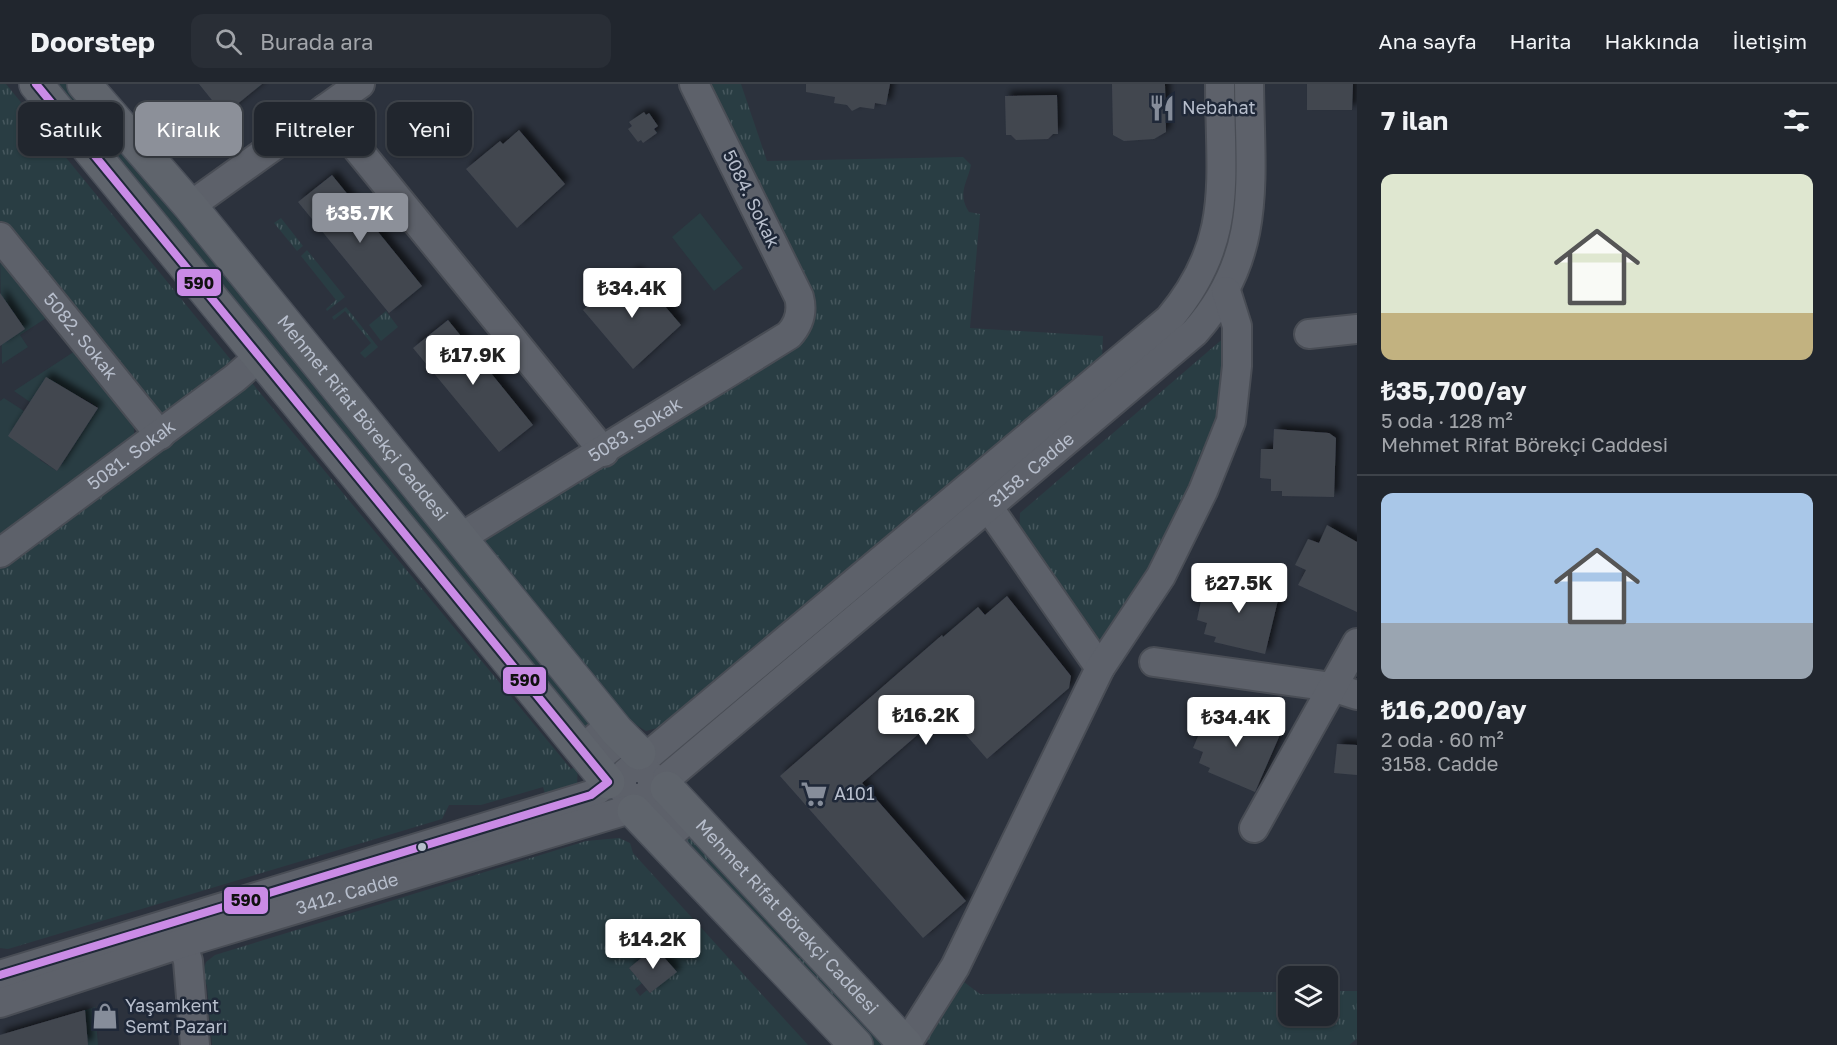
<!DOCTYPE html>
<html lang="tr">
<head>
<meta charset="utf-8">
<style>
	:root { --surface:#21262e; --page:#292e36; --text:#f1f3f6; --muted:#a2a5aa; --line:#3e434a; --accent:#8c9099 }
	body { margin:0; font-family:"Golos Text",sans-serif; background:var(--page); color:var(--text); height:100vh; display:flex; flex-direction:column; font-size:22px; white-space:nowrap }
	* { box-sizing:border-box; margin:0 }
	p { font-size:20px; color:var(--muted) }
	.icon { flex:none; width:33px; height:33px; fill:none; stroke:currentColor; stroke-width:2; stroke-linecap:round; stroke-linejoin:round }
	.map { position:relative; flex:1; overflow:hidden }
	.details { display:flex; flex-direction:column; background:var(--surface); width:480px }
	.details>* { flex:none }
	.top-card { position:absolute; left:18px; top:18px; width:570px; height:54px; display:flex; gap:12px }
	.controls { position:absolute; left:1278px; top:882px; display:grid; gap:12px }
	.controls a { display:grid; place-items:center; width:60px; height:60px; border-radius:12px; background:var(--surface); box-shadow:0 2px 4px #0004,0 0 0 2px var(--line); font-size:30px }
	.price { position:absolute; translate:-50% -51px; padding:0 14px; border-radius:6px; background:#fff; color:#222; font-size:20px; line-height:39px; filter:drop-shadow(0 2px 3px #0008) }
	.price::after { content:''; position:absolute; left:50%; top:36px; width:18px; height:14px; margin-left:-9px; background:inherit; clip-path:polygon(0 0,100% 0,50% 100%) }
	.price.active { background:var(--accent); color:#fff }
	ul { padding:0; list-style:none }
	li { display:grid; align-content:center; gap:12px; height:318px; padding:0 24px }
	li+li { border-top:2px solid var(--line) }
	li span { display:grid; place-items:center; height:186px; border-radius:12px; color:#555 }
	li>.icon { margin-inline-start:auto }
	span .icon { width:108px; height:108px; fill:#fffc; stroke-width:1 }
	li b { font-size:26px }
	h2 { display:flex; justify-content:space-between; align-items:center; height:72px; padding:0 24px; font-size:26px }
	.pill { padding:0 21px; border-radius:12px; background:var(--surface); box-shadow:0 2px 4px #0004,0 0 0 2px var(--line); font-size:21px; line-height:54px }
	.pill.active { background:var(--accent); color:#fff }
	header { display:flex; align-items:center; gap:36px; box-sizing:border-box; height:84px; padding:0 30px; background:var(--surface); border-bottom:2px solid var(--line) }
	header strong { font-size:28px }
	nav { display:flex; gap:33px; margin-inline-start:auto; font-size:21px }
	.search { width:420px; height:54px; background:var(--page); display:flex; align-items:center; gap:15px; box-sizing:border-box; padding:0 21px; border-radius:12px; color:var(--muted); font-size:22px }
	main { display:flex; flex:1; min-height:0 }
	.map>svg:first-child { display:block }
	.grass { fill:url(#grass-tufts); fill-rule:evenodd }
	.garden { fill:#293d43 }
	.building { fill:#424750; filter:url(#shadow) }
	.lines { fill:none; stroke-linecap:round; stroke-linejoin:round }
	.minor-casing { stroke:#494d55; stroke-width:32 }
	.major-casing { stroke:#4a4f59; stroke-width:36 }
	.minor { stroke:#5d616a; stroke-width:28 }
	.major { stroke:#5f646c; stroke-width:33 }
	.bus-1-casing { stroke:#1f2838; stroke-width:12 }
	.bus-1 { stroke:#ca8be6; stroke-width:8 }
	.bus-dot { fill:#b7becc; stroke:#1f2838; stroke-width:2 }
	.labels { text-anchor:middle; stroke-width:5; stroke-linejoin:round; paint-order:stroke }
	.poi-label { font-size:18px; fill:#b7becc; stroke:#1f2838; text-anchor:start }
	.street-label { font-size:18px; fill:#b7becc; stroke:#1f2838 }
	.line-badge { stroke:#1f2838; stroke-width:2 }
	.pale-badge-label { font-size:16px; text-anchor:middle; font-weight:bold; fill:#111 }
</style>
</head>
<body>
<header>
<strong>Doorstep</strong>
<div class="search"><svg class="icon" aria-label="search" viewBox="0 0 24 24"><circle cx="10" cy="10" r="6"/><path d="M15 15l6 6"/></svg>Burada ara</div>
<nav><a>Ana sayfa</a><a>Harita</a><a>Hakkında</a><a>İletişim</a></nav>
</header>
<main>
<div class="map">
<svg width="1357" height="961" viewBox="0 0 1357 961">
	<defs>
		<pattern id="grass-tufts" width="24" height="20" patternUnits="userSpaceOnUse" patternTransform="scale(1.5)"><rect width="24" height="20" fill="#293d43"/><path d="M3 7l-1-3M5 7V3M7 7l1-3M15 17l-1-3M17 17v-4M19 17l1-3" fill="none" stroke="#46575d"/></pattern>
		<filter id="shadow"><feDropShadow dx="5" dy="-5" stdDeviation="3" flood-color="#0009"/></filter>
	</defs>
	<rect width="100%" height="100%" fill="#2c323d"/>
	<path class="grass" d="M0,0h6l225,276 -1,8 -65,48 -10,-2 -155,-189z
		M703,0h38l26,77 196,-4 8,8c-4,19 -14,28 -2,47l11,2 -10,114 133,8 -1,22 -437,368 -19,5 -16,-10 -144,-178v-6l314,-199z
		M281,134l22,28 -6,5 -23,-28z
		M307,166l38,47 -18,14 -1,-2 10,-9 -35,-44z
		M346,223l32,40 -13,11 -5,-5 11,-10 -26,-32 -11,9 -2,-3z
		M386,227l12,16 -17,14 -12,-16z
		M1226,252l-8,98 -29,73 -89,146 -81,-112 1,-28z
		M246,299h6l319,386 7,-4 -1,20 -29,18 -5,-16 -62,18h-32l-7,14 -434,130 -8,-1v-386z
		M684,738l202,223h-19l-197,-211z
		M619,754l11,5 3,10 175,192h-596l-5,-59 -5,-12 4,-12 9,-7 371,-114zM656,863l20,25 -26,21 -3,-3 -7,6 -5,-7 7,-6 -13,-15z
		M960,895l20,15 308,-2v24h40v-25h29v48l-8,6h-419l-8,-9z"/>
	<path class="garden" d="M53,0h19l533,646 -14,12 -88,-115z
		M233,30l9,12 -9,7 8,12 -11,7 -17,-22z
		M700,129l43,55 -29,23 -42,-54z
		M0,169l51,62 -31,20 8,12 -26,17z
		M75,267l59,74v10l-134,99v-133l4,-3 20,13 16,49 17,11 41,-64 -17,-10 -51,5 -16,-11z
		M95,923l3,38h-10l-3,-35z"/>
	<path class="building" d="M199,0h63l-38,31z
		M806,0h84l-4,21 -11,-2 -1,6 -14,-2 -8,4 -5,-6 -13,-2 1,-6 -29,-5z
		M1112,0h53l1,48 -12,7 -30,2 -11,-6z
		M1307,0h46l-1,26h-45z
		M1057,11l1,39h-5l-5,5 -32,1 -5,-5h-5l-1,-39z
		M644,28l2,3 3,-2 9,13 -4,3 3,4 -14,10 -2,-3 -3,2 -10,-13 4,-3 -3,-4z
		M519,46l46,54 -48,44 -51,-59 34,-28 3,3z
		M332,91l90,111 -33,27 -91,-111z
		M635,187l46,54 -48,44 -50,-59 33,-29 3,4z
		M0,209l25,36 -25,17z
		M448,236l85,105 -34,27 -86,-104z
		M46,293l52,31 -41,63 -49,-35z
		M1274,345l55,4 7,5 -2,59 -52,-1v-5h-11v-12l-11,-1 1,-29h12z
		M1327,441l30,17v70l-59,-27 8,-15 -11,-5 13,-26 11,4z
		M1220,490l53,16 6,6 -14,58 -51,-12 2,-5 -12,-3 3,-11 -10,-3 6,-29 12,3z
		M1007,512l64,80 -2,12 -82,71 -42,-48 -83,72 104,118 -43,37 -143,-162 162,-141 1,2 35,-30 7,8z
		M1224,622l50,24 5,7 -24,55 -47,-20 2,-4 -11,-5 4,-11 -10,-4 12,-28 11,5z
		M1337,660l20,1v30l-23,-2z
		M655,863l22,25 -27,21 -21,-25z
		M85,926l3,35h-88v-10z"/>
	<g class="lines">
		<g class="minor-casing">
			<g id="minor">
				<path d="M325,25l279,343"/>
				<path d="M190,122l170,-122"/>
				<path id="s1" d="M0,153l160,198"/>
				<path d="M1309,250l48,-5"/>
				<path d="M989,424l111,160"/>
				<path id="s2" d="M460,454l329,-203c10,-11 14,-23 10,-38l-105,-213"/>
				<path id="s3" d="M0,469l235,-175 25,-22"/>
				<path d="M1154,578l178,25 25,8"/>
				<path d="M605,646l12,13 -17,13 -9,-14z"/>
				<path d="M649,671l520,-436c66,-78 51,-140 51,-235"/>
				<circle cx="637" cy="699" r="15"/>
				<path id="s4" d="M667,694l528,-446c68,-77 55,-152 54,-248"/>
				<path d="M673,723l11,15 -14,12 -14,-15z"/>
				<path d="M1254,744l103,-185"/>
				<path d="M177,842l11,35 7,84"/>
				<path d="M0,891l591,-180 17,-13"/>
				<path id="s5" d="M0,919l183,-60 444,-133"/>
				<path d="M906,961l49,-78 145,-299 61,-92 42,-85 28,-70 6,-55v-40l-11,-35"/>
			</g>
		</g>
		<g class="major-casing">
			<g id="major">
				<path d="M36,0l572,698"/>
				<path id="s6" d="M84,0l106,122 427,525 22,22"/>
				<path id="s7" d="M667,704l239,257"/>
				<path d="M634,727l222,234"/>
			</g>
		</g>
		<use href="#minor" class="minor"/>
		<use href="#major" class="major"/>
		<g class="bus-1-casing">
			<path id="bus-1" d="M0,891l591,-180 17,-13 -572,-698"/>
		</g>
		<use href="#bus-1" class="bus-1"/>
	</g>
	<defs>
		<g id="restaurant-bare" transform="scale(2.07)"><path d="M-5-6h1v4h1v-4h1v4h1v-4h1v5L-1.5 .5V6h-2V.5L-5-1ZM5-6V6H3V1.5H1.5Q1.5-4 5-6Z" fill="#868d9a" stroke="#1f2838" stroke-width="2.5" paint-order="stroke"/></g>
		<g id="supermarket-bare" transform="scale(2.07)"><path d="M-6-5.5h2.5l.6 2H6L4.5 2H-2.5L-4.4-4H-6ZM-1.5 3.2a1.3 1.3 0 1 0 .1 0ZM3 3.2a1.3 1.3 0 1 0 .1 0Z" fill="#868d9a" stroke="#1f2838" stroke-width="2.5" paint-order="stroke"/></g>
		<g id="shop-bare" transform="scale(2.07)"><path d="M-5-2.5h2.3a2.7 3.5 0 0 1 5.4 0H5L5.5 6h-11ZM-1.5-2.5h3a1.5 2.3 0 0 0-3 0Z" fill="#868d9a" stroke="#1f2838" stroke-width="2.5" paint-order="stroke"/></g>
	</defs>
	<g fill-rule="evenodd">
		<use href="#restaurant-bare" x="1162" y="24"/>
		<use href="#supermarket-bare" x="814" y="710"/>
		<use href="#shop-bare" x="105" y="932"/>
	</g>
	<circle class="bus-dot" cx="422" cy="763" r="5"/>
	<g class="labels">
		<g class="poi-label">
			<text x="1182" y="30">Nebahat</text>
			<text x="834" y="716">A101</text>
			<text x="125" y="928">Yaşamkent<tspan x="125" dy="21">Semt Pazarı</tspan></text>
		</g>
		<g class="street-label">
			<text transform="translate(751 115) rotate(64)" y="6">5084. Sokak</text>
			<text dy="6" stroke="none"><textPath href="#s1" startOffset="128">5082. Sokak</textPath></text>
			<text dy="6" stroke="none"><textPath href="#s6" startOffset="435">Mehmet Rifat Börekçi Caddesi</textPath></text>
			<text dy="6" stroke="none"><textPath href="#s2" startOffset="206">5083. Sokak</textPath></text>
			<text dy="6" stroke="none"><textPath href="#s3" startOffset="164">5081. Sokak</textPath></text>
			<text dy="6" stroke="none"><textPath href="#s4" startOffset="477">3158. Cadde</textPath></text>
			<text dy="6" stroke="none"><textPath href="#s5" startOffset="364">3412. Cadde</textPath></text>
			<text dy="6" stroke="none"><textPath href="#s7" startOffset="176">Mehmet Rifat Börekçi Caddesi</textPath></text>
		</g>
	</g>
	<g class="line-badge">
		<rect x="176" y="184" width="46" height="29" rx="6" fill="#ca8be6"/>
		<rect x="502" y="582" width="45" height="29" rx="6" fill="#ca8be6"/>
		<rect x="223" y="802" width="46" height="29" rx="6" fill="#ca8be6"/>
	</g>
	<g class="pale-badge-label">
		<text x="199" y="205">590</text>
		<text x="525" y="602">590</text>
		<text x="246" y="822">590</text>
	</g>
</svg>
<div class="controls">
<a><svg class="icon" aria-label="layers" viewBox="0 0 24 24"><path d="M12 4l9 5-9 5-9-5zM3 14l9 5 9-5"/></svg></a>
</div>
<b class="price active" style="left:360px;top:160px">₺35.7K</b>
<b class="price" style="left:632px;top:235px">₺34.4K</b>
<b class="price" style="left:473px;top:302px">₺17.9K</b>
<b class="price" style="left:1239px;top:530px">₺27.5K</b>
<b class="price" style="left:926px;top:662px">₺16.2K</b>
<b class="price" style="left:1236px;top:664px">₺34.4K</b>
<b class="price" style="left:653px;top:886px">₺14.2K</b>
<div class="top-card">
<a class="pill">Satılık</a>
<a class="pill active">Kiralık</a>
<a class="pill">Filtreler</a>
<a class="pill">Yeni</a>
</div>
</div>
<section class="details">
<h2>7 ilan<svg class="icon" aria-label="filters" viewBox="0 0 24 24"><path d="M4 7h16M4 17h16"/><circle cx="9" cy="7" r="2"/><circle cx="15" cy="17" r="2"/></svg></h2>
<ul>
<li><span style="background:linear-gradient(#dfe7d0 75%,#c2b280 0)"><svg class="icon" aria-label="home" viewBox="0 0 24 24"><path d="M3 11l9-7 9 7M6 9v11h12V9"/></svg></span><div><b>₺35,700/ay</b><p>5 oda · 128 m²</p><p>Mehmet Rifat Börekçi Caddesi</p></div></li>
<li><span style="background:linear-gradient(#a9c7e8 70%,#9aa5b1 0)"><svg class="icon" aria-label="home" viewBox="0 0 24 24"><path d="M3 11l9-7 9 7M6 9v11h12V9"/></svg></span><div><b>₺16,200/ay</b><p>2 oda · 60 m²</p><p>3158. Cadde</p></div></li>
</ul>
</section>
</main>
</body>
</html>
